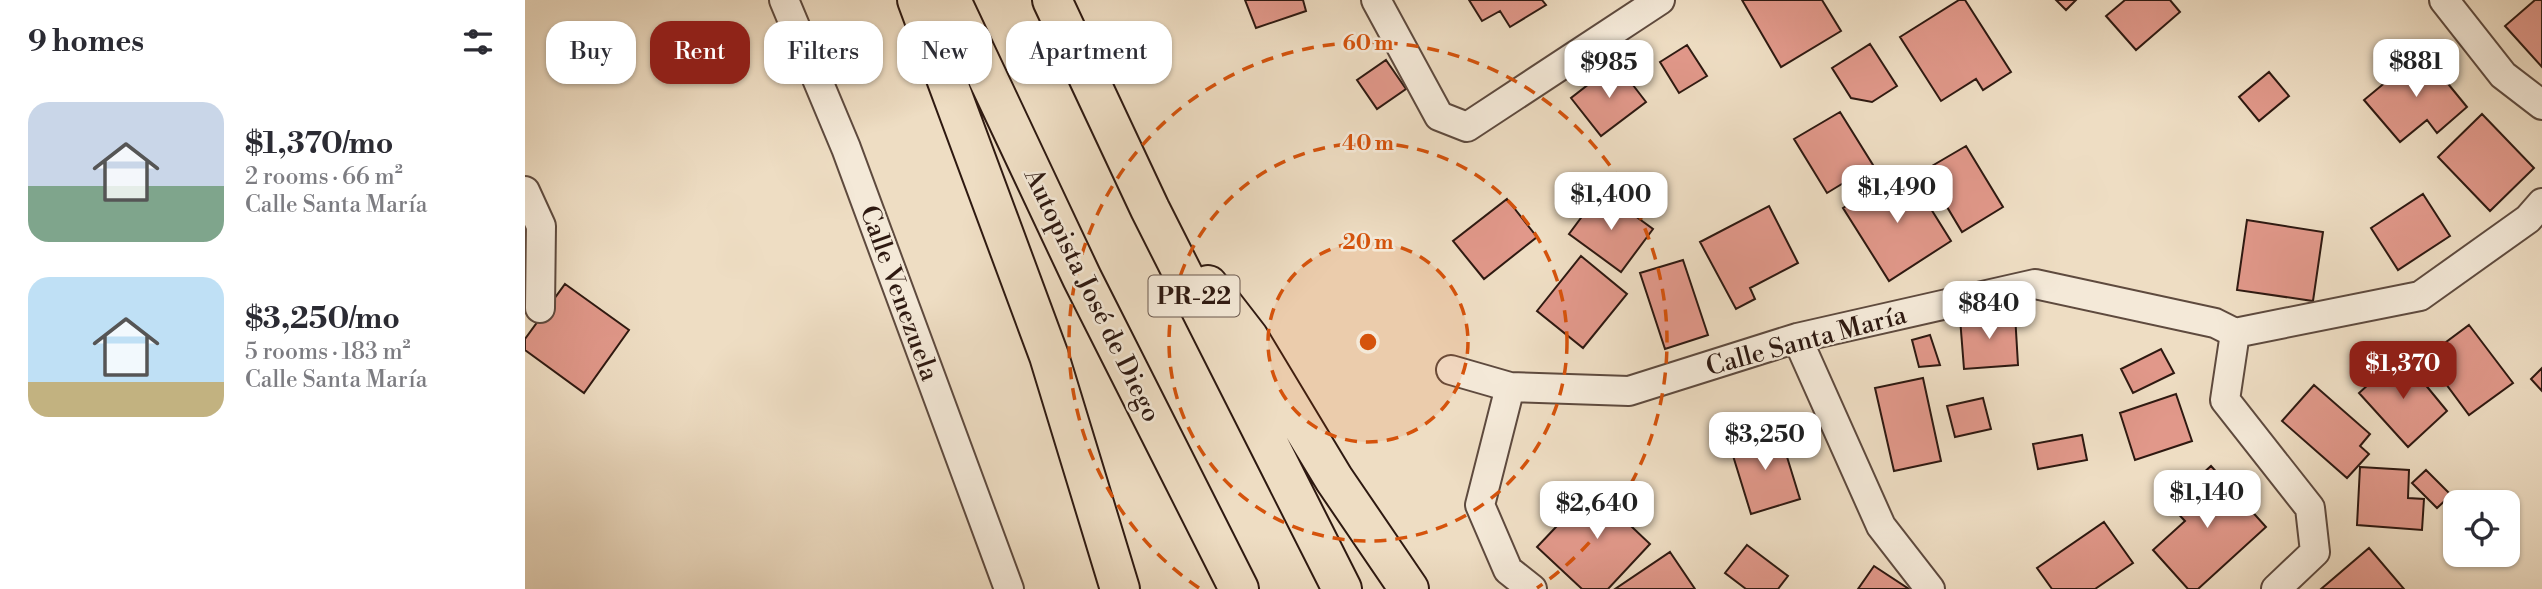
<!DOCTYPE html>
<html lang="en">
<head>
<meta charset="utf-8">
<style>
	:root { --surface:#fff; --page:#f7f7f7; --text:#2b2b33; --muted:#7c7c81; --accent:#8f2418 }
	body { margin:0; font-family:"Libre Bodoni",serif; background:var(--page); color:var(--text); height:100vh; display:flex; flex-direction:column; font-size:26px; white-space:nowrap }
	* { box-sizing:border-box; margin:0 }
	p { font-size:23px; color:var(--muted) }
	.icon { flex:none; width:38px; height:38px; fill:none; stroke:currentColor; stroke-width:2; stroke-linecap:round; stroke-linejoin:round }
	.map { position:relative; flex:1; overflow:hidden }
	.panel { display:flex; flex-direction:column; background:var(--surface); width:525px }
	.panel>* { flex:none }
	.hud { position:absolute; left:21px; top:21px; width:665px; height:63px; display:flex; gap:14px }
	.fabs { position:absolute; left:1918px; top:490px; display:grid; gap:14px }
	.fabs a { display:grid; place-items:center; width:77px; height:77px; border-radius:14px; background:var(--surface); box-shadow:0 2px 5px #0004; font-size:35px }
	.price { position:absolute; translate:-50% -60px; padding:0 16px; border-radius:14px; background:#fff; color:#222; font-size:23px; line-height:46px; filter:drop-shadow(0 2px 4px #0008) }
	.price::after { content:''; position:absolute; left:50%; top:42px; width:21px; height:16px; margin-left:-10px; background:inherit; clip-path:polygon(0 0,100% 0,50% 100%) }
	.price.current { background:var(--accent); color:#fff }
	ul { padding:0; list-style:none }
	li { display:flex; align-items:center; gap:21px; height:175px; padding:0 28px }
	li span { display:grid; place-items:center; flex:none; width:196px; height:140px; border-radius:21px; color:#555 }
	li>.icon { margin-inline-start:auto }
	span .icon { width:84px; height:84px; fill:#fffc; stroke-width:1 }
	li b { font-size:30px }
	h2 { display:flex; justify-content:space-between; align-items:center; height:84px; padding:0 28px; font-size:30px }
	.pill { padding:0 24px; border-radius:21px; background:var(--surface); box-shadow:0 2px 5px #0004; font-size:24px; line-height:63px }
	.pill.current { background:var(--accent); color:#fff }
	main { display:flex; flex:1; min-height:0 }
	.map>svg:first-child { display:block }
	.building { fill:#e1988a; stroke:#2e1911; stroke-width:2 }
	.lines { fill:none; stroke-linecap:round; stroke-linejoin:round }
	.minor-casing { stroke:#5e4a3e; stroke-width:32 }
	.motorway-casing { stroke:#2e1911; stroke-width:42 }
	.minor { stroke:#f4e9d8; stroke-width:28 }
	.motorway { stroke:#eeddc3; stroke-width:38 }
	.ring { fill:none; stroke:#d5530c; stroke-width:3.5; stroke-dasharray:12 9 }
	.labels { text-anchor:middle; stroke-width:5; stroke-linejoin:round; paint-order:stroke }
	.shield { fill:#f4e9d8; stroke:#69574d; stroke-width:2 }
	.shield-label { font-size:24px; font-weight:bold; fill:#2e1911 }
	.street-label { font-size:26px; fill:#2e1911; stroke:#f4e9d8 }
	.centre { fill:#d5530c; stroke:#f4e9d8; stroke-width:3.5 }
	.ring-label { font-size:21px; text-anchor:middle; font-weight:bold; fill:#d5530c; stroke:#f4e9d8; stroke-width:5; stroke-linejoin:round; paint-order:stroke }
</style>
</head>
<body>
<main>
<section class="panel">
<h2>9 homes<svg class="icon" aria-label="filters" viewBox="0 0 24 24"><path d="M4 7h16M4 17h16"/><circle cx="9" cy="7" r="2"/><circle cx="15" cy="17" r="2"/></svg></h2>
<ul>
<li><span style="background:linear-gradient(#c9d6e8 60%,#7fa58c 0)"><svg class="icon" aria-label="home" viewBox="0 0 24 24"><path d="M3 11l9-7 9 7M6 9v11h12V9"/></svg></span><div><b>$1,370/mo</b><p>2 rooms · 66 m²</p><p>Calle Santa María</p></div></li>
<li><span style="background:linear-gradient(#bfe0f5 75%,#c2b280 0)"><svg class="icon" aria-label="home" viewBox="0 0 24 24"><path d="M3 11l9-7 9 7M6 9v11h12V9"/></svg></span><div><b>$3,250/mo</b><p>5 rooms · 183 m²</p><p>Calle Santa María</p></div></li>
</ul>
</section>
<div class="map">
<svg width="2017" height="589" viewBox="0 0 2017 589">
	<rect width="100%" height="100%" fill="#eeddc3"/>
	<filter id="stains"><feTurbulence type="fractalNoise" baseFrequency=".00286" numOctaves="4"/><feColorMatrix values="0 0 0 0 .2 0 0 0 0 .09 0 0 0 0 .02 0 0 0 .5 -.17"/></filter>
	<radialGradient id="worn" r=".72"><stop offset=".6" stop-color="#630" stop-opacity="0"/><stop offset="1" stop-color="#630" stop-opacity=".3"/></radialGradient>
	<path class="building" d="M720,0h58l3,11 -50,17z
		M944,0h73l4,5 -36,22 -10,-16 -18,10z
		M1217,0h80l19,31 -60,36z
		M1434,0h6l46,72 -28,18 -7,-11 -35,22 -41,-64z
		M1531,0h20l-10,10z
		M1600,0h45l10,12 -44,38 -30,-34z
		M2010,0h7v67l-37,-41z
		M1345,44l27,42 -25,16 -21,-4 -19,-30z
		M1162,45l20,31 -28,17 -19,-31z
		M1897,52l45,55 -30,26 -10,-13 -27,22 -36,-42z
		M861,60l20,29 -29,20 -20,-29z
		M1091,63l30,39 -45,34 -30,-38z
		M1744,72l20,24 -30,25 -20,-24z
		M1315,112l33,53 -46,28 -33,-54z
		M1957,114l52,54 -44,43 -52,-54z
		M1441,146l37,61 -41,25 -37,-62z
		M1381,169l45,72 -62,40 -46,-73z
		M1076,191l52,38 -32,43 -52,-38z
		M1898,194l27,42 -52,34 -27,-42z
		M982,199l30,38 -53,42 -31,-38z
		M1244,206l29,57 -48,25 5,11 -19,10 -36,-67z
		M1722,220l76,12 -10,69 -76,-11z
		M1056,256l46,38 -44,54 -46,-37z
		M1158,260l25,75 -43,14 -25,-76z
		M40,284l64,46 -45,63 -59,-43v-11z
		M1490,314l3,51 -54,4 -4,-51z
		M1944,325l44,58 -44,32 -43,-58z
		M1405,335l10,30 -21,2 -7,-27z
		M1636,349l13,24 -41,20 -12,-24z
		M1876,355l46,56 -39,36 -49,-54z
		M2017,368v23l-11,-12z
		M1398,378l18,83 -47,10 -19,-83z
		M1789,385l56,49 -10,12 9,8 -22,24 -65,-57z
		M1651,394l16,47 -57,19 -15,-47z
		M1458,398l8,31 -36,8 -8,-31z
		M1254,431l21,68 -49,15 -21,-68z
		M1557,435l5,25 -49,9 -5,-25z
		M1686,466l55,61 -68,62h-10l-35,-39 32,-29 -16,-17z
		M1835,467l49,3 -1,28 16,1 -2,31 -65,-5z
		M1901,470l25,25 -14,13 -25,-25z
		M1068,488l22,20 15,-16 19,18 -17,17 18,17 -42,45h-26l-45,-42z
		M1579,522l29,41 -38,26h-43l-15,-21z
		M1222,545l41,31 -10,13h-32l-21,-16z
		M1844,548l35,41h-83z
		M1145,552l25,37h-80z
		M1349,566l35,23h-51z"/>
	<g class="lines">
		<g class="minor-casing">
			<path id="minor" d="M259,0l62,148 163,441
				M851,0l63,116 28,11 193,-127
				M1919,0l59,75 39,30
				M0,191l16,35 -1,82
				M1710,333l-10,67 85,108 5,44 -39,37
				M1272,338l84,188 49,63
				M926,370l59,17 119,4 168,-53 238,-54 180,39 20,10 185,-37 108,-77 14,-16
				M985,387l-30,118 28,65 24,19"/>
		</g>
		<g class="motorway-casing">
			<path id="motorway" d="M392,0l132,356 71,233
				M426,0l131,278 157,311
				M527,0l98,209 192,380
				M683,285l41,53 85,141 75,110"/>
		</g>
		<use href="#minor" class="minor"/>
		<use href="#motorway" class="motorway"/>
	</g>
	<circle cx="843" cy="342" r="100" fill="#d5530c" fill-opacity=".12"/>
	<g class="ring">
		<circle cx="843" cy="342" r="100"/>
		<circle cx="843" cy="342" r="199"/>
		<path d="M674 588A299 299 0 1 1 1012 588"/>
	</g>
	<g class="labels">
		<rect class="shield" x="623.5" y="275.5" width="91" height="41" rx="5"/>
		<g class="shield-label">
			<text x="669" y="304">PR-22</text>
		</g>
		<g class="street-label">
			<text transform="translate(375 293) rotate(70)" y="9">Calle Venezuela</text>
			<text transform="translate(568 295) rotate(64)" y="9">Autopista José de Diego</text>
			<text transform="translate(1281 340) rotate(-15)" y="9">Calle Santa María</text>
		</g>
	</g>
	<circle cx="843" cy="342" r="10" class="centre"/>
	<g class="ring-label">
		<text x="843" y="50">60 m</text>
		<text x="843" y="150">40 m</text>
		<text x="843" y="249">20 m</text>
	</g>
	<rect width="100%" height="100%" filter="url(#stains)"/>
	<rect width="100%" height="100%" fill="url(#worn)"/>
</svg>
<div class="fabs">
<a><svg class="icon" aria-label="locate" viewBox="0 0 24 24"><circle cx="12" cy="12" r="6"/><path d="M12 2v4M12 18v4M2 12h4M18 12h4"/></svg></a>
</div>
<b class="price" style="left:1891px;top:99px">$881</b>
<b class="price" style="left:1084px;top:100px">$985</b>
<b class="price" style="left:1372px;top:225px">$1,490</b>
<b class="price" style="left:1086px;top:232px">$1,400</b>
<b class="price" style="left:1464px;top:341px">$840</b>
<b class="price current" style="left:1878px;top:401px">$1,370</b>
<b class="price" style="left:1240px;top:472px">$3,250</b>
<b class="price" style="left:1682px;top:530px">$1,140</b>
<b class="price" style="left:1072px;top:541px">$2,640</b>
<div class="hud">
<a class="pill">Buy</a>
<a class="pill current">Rent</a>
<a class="pill">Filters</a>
<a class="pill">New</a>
<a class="pill">Apartment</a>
</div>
</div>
</main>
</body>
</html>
